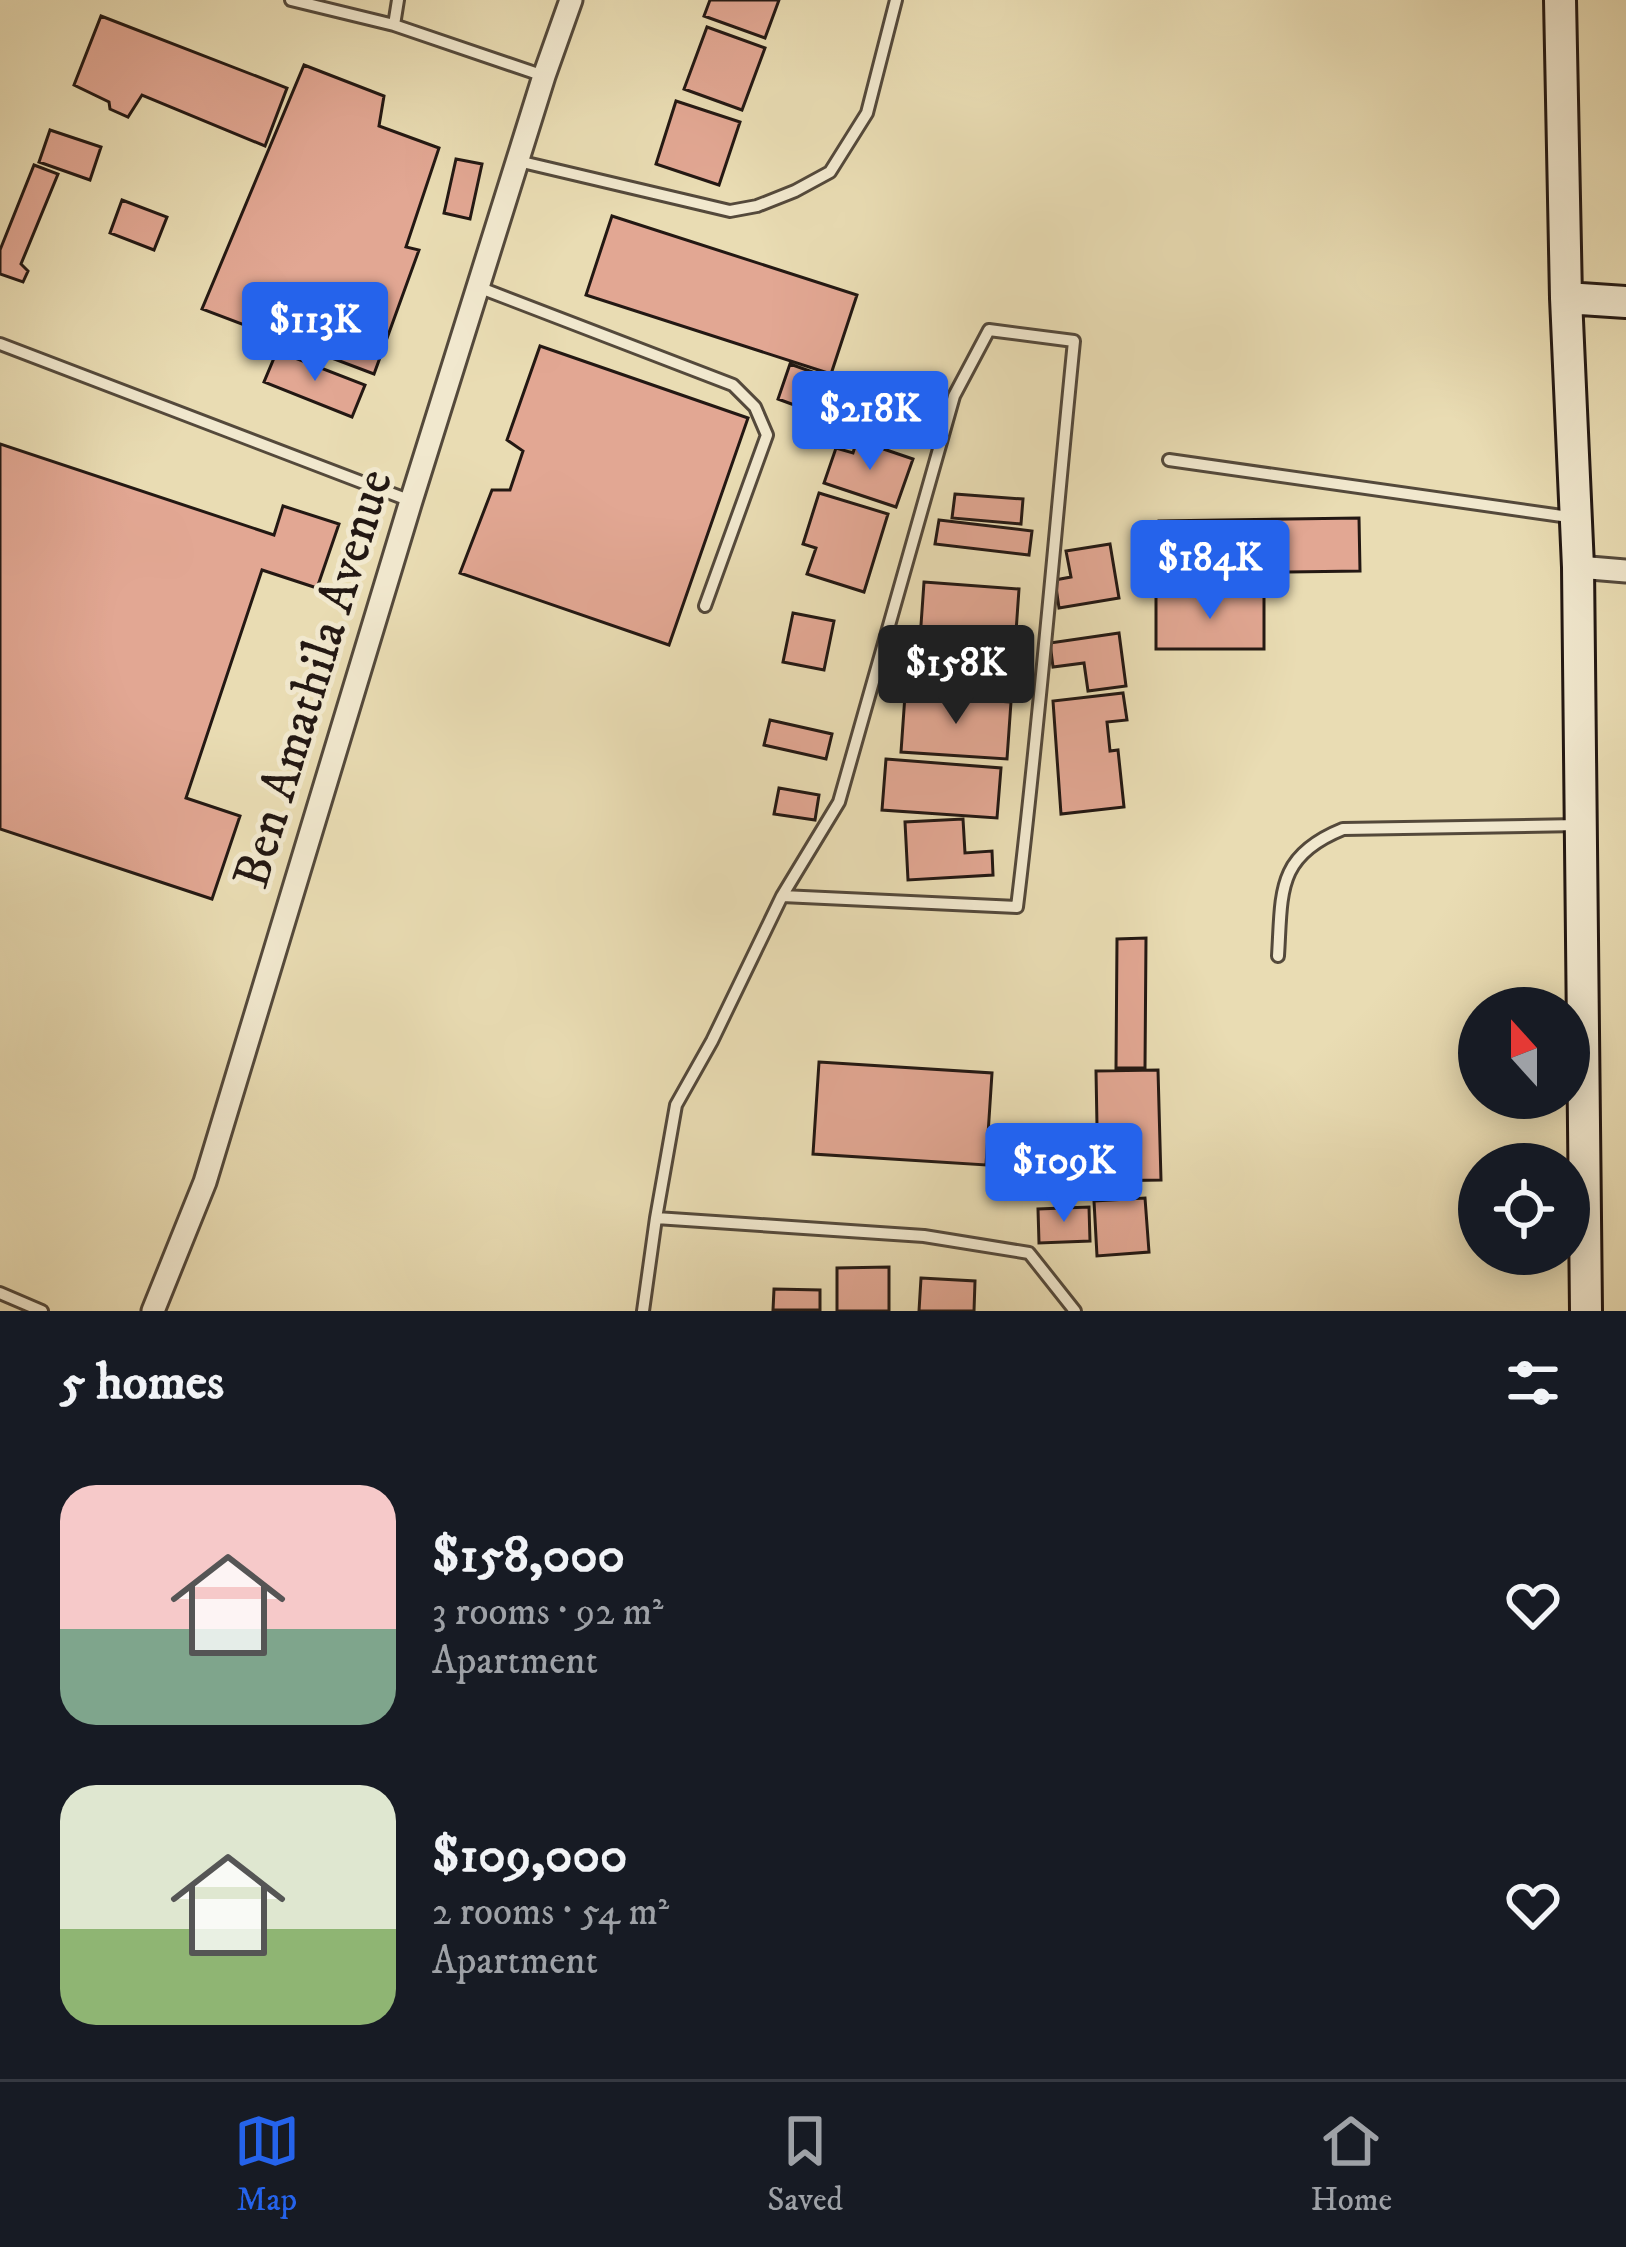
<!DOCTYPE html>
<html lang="en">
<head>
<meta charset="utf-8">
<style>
	:root { --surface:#171b24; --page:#20242c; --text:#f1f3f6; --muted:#9ea1a6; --line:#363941; --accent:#2563eb }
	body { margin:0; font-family:"IM FELL DW Pica",serif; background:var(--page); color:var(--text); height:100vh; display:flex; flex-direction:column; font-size:45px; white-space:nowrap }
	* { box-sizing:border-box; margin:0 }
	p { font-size:39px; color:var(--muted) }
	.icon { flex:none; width:66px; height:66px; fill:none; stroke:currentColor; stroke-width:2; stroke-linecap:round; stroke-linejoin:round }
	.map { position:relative; height:1311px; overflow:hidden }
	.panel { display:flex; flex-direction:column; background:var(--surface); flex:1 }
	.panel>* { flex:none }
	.needle { width:78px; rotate:339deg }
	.controls { position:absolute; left:1458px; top:987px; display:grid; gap:24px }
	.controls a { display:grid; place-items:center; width:132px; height:132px; border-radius:50%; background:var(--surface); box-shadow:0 6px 30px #0003; font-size:60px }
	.price { position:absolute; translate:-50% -102px; padding:0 27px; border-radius:12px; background:var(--accent); color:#fff; font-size:39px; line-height:78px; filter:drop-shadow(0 3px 6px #0008) }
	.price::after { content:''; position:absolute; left:50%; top:72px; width:36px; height:27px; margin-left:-18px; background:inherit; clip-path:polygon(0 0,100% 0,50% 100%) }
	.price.active { background:#222; color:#fff }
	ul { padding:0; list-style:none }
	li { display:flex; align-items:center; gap:36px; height:300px; padding:0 60px }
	li span { display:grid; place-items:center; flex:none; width:336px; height:240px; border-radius:36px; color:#555 }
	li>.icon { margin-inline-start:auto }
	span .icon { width:144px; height:144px; fill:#fffc; stroke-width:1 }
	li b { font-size:51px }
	h2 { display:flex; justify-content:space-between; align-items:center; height:144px; padding:0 60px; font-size:51px }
	.tab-bar { display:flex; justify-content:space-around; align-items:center; height:168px; border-top:3px solid var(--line); background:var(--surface); font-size:33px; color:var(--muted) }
	.tab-bar a { display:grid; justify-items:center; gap:6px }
	.tab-bar .active { color:var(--accent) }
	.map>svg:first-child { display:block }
	.building { fill:#e2a793; stroke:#231813; stroke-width:3 }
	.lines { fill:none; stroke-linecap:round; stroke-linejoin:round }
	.lane-casing { stroke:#54493b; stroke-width:16 }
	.street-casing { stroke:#54493b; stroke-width:27 }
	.secondary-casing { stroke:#231813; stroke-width:36 }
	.lane { stroke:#f1e8ce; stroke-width:10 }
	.street { stroke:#f1e8ce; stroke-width:21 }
	.secondary { stroke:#f1e8ce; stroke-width:30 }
	.labels { text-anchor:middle; stroke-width:10; stroke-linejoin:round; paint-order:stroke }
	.street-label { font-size:51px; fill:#231813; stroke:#f1e8ce }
</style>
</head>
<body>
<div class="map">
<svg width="1626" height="1311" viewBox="0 0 1626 1311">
	<rect width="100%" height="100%" fill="#e9dcb3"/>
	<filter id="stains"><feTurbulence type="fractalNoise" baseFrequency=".00167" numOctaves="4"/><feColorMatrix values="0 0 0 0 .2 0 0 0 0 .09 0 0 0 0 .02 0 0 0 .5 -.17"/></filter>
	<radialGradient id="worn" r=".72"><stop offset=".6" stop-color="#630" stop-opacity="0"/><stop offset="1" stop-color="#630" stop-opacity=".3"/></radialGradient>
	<path class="building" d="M710,0h69l-14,38 -61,-22z
		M101,16l186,72 -22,58 -123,-51 -14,22 -18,-8 -1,-7 -35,-17z
		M707,27l58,21 -23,62 -58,-21z
		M304,65l80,31 -5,30 60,22 -33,99 13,3 -45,124 -172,-65z
		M676,101l64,21 -21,63 -63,-21z
		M50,130l51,17 -11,33 -51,-18z
		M456,159l26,5 -12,55 -26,-6z
		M34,165l24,9 -37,90 7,7 -5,11 -23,-8v-24z
		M122,200l45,17 -13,33 -44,-17z
		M612,216l245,79 -26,79 -245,-79z
		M540,346l208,72 -79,227 -209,-72 32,-83h18l13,-39 -16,-11z
		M277,351l88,34 -13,32 -88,-35z
		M790,364l39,14 -13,35 -38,-14z
		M857,440l56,19 -17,48 -72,-24 12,-35 17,5z
		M0,444l274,91 9,-29 56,18 -22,64 -55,-18 -76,228 54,18 -28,83 -212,-70z
		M819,493l69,21 -24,78 -57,-18 9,-26 -13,-4z
		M955,494l68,5 -2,25 -69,-6z
		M1359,518l1,53 -200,3 -1,-53z
		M939,520l93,11 -3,24 -94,-11z
		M1110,544l9,54 -60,10 -4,-28 16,-3 -5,-26z
		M924,582l95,7 -6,86 -95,-7z
		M1156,596h108v53h-108z
		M793,613l41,8 -10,49 -41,-8z
		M1119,633l7,53 -38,5 -4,-28 -31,4 -3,-24z
		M1123,693l4,27 -20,2 3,29 8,-1 6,57 -63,7 -8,-113z
		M905,695l106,7 -4,57 -106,-7z
		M770,720l62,14 -6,25 -62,-14z
		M886,759l115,9 -4,50 -115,-8z
		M779,788l40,7 -4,25 -41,-6z
		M963,819l2,34 27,-2 1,24 -85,5 -3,-58z
		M1146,938l-1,130h-29l1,-129z
		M819,1062l173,11 -6,92 -173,-11z
		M1158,1070l3,110 -63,1 -2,-110z
		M1145,1198l4,54 -52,4 -3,-55z
		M1089,1207l1,34 -51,2 -1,-34z
		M889,1267v44h-52v-43z
		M921,1278l54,3 -1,30h-55z
		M774,1289l46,1v20h-47z"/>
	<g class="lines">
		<g class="lane-casing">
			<path id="lane" d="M291,0l103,25 150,51
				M394,25l4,-25
				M518,161l212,50 27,-5 38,-15 35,-19 37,-59 29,-113
				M478,287l255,98 22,22 12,28 -62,171
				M0,344l411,157
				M1169,460l400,57
				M1278,956c4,-64 -2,-100 65,-127l236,-4
				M656,1218l268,18 105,17 46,58
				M0,1293l42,18
				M643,1311l13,-93 20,-113 36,-64 70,-145 235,11c23,-188 38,-377 57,-566l-85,-11 -35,66 -115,406 -57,94"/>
		</g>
		<g class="street-casing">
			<path id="street" d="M1578,567l48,4
				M153,1311l52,-129 206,-681 133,-425 27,-76"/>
		</g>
		<g class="secondary-casing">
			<path id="secondary" d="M1560,0l6,298 12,269 8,744
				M1566,298l60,4"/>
		</g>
		<use href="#lane" class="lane"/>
		<use href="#street" class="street"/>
		<use href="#secondary" class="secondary"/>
	</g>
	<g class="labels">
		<g class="street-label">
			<text transform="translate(311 678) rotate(-73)" y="18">Ben Amathila Avenue</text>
		</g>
	</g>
	<rect width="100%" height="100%" filter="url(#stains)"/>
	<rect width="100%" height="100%" fill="url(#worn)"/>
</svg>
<div class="controls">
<a><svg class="needle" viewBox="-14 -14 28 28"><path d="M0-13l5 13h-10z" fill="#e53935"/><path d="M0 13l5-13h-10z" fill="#9ea1a6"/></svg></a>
<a><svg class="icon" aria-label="locate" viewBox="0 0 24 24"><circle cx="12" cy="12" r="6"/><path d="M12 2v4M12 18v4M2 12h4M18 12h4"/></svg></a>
</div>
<b class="price" style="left:315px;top:384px">$113K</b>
<b class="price" style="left:870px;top:473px">$218K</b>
<b class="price" style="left:1210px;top:622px">$184K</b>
<b class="price active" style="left:956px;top:727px">$158K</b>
<b class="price" style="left:1064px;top:1225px">$109K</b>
</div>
<section class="panel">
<h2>5 homes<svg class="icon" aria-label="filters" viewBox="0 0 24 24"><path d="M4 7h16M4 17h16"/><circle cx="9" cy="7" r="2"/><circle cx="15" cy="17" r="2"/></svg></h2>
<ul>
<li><span style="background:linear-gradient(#f6c9c9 60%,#7fa58c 0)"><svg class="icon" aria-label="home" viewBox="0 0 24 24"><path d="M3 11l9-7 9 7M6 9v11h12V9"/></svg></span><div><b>$158,000</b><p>3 rooms · 92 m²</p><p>Apartment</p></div><svg class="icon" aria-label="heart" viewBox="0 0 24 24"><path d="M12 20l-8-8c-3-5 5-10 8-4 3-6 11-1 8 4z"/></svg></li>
<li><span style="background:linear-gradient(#dfe7d0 60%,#8fb573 0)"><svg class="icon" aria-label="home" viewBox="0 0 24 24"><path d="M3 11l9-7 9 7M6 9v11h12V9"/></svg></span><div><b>$109,000</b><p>2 rooms · 54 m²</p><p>Apartment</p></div><svg class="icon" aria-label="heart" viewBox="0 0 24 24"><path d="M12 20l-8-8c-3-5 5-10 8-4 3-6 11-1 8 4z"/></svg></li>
</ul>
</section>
<nav class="tab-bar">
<a class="active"><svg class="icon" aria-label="map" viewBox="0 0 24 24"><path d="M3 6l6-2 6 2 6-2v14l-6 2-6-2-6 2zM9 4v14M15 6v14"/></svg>Map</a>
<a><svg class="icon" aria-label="saved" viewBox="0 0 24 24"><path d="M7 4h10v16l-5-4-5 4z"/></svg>Saved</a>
<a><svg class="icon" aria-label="home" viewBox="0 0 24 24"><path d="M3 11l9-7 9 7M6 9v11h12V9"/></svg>Home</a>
</nav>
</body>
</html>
